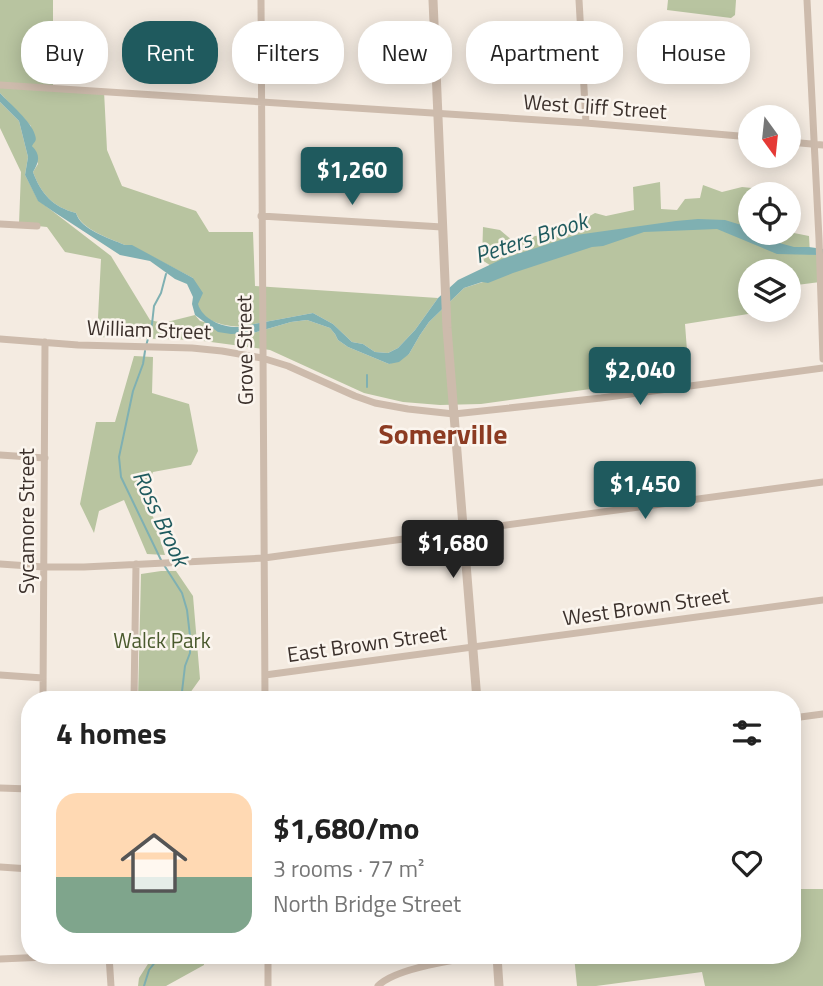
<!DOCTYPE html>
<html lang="en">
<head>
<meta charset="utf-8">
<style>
	:root { --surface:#fff; --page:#f6f6f6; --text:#222; --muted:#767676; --line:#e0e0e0; --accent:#1f5a5e }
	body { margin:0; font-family:"Titillium Web",sans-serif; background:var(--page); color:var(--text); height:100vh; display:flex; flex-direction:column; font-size:26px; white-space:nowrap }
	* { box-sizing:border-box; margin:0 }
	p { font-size:23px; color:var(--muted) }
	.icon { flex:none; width:38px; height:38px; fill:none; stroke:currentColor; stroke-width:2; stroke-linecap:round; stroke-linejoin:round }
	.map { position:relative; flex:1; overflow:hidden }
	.sheet { position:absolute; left:21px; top:691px; width:780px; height:273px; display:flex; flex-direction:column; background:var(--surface); border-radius:28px; box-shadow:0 4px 18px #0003 }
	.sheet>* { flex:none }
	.guide { position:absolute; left:21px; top:21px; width:782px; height:63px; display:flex; gap:14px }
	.needle { width:46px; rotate:165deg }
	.buttons { position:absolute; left:738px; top:105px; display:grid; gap:14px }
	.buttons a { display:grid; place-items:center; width:63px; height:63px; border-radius:50%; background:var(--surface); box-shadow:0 4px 18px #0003; font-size:35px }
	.price { position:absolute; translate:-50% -60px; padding:0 16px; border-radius:7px; background:var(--accent); color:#fff; font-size:23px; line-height:46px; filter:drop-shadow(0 2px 4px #0008) }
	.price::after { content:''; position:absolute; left:50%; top:42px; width:21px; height:16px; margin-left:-10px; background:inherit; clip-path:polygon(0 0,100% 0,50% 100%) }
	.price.on { background:#222; color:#fff }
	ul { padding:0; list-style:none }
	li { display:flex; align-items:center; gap:21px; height:175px; padding:0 35px }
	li+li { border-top:2px solid var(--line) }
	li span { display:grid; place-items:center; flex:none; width:196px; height:140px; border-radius:21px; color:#555 }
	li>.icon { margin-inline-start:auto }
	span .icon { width:84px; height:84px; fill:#fffc; stroke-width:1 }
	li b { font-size:30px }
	h2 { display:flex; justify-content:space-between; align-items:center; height:84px; padding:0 35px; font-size:30px }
	.tag { padding:0 24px; border-radius:28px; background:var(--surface); box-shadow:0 4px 18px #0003; font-size:24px; line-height:63px }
	.tag.on { background:var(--accent); color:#fff }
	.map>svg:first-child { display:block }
	.green { fill:#b8c4a0 }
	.water { fill:#7fb0b2 }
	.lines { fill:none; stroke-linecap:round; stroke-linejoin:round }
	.stream { stroke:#7fb0b2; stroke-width:2 }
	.minor { stroke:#cdbbac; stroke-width:7 }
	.tertiary { stroke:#cdbbac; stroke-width:9 }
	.labels { text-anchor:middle; stroke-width:5; stroke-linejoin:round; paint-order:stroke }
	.street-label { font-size:21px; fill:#3b302b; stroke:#fbf5ee }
	.park-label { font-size:21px; fill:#4a5a2e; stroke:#fbf5ee }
	.water-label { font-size:23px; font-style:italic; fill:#1f5a5e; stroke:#fbf5ee }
	.district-label { font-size:28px; font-weight:bold; fill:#8c3b22; stroke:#fbf5ee }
</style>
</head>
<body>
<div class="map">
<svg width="823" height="986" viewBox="0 0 823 986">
	<rect width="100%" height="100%" fill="#f4ebe1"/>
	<path class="green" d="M0,0h53v88l51,3 3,59 15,36 74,25 13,21h44l2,54 183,12 -23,32 -17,18 -10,5 -13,-1 -12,-8 -11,-2 -19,-18 -20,-11 -59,11c-13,6 -45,1 -53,-12 -6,-9 -6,-23 -8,-34l-61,-32 -7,-1c-16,-7 -43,-15 -49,-32 -23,-6 -35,-19 -43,-41l5,-8 -6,-18 -1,-20 -31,-33z
		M668,0h68l-1,15 -4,3 -64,-8z
		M0,102l19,19 9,36 -3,18 13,25 73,56 39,64 13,3 32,-8 5,6 53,12 38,-11 16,-2 23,8 5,6 3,6 10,7 41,17 20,-10 11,-19 9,-13 35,-34 41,-13 -23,-15 1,-33 17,3 13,11 54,-12 28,-16 11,3 28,-6 -1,-23 27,-5 1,27 16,1 8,-11 15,-1 3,-13 19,7 20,-5 20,2 20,5h-31v39h38v-14l5,14 15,3 1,18 9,1 1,27 -31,4v-15h-38v39l16,1 -82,13 4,53 -47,5 -161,22 -41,1 -37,-3 -39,-9 -94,-43 -74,-10 -99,-3 4,-78 -36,-7 -18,-25 -28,-3 2,-52 -21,-44z
		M134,356l19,1 -1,36 37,11 9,47 -7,14 -38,7 -8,19 20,64 -18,-1 -23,-54 -25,11 -5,22 -14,-29 16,-82h19z
		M161,571h15l17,25 7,83 -15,21h-47l3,-126z
		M793,889h30v97h-118l-3,-14 -106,14h-19l-3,-30h219z
		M153,956h51v9l-38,21h-28l1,-8z"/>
	<path class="water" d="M0,93c9,10 32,29 35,42 2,6 0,6 -3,11 9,9 7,16 1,26 8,22 20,35 43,41 5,17 33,25 49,32h7l61,33 10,15 -5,11c6,20 37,28 56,20l59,-11 20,11 19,18 11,2 12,8 13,1 10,-5 17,-18 23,-32 20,-18 44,-21 74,-24 100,-14 22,-2 27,1 26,8v5h6l-3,3 40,11h15l14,2v9l-5,-3 -41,-1 -60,-25 -73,3 -41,14 -11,1 -79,26 -25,10 -6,-1 -18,6 -35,34 -9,13 -11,19 -10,8 -10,2 -41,-17 -10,-7 -3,-6 -5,-6 -23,-8 -16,2 -38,11 -22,1 -13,-2 -23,-17 -3,-11 1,-7 -6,-13 -12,-5 -25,-18 -30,-6 -66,-43 -16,-11 -13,-26 3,-18 -9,-36 -19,-19z"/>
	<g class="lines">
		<path class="stream" d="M146,346l6,-22 2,-18 7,-13 5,-19
			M145,351l-2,13 -10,27 -14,66 2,20 40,83
			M367,375v12
			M164,565l18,28 5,17 3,26v17l-5,13 -4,34
			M144,986l5,-16 11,-14"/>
		<path class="minor" d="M261,0l4,700
			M579,0l7,123
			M807,0l12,239 4,120
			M0,85l586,38 165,14
			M789,142l34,3
			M261,216l181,11
			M0,224l37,2
			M0,339l78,6 114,3 30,3 40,7 26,8 67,30 20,7 33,6 46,5 147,-16 222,-30
			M0,455l45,3
			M0,564l44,3h40l180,-9 559,-76
			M0,675l43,3
			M265,675l558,-75
			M43,700l2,-358
			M134,700l2,-136
			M793,718l30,-4
			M0,788l30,1
			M0,867l30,2
			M109,956l2,30
			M268,956v30
			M0,959l70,-3
			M378,986c17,-18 80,-27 106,-30"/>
		<path class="tertiary" d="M433,0l14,328 30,372
			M497,956l2,30"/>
	</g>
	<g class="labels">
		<g class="street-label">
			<text transform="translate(595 107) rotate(4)" y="7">West Cliff Street</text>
			<text transform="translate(149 330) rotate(2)" y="7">William Street</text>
			<text transform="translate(245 350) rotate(-91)" y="7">Grove Street</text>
			<text transform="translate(27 521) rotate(-90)" y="7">Sycamore Street</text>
			<text transform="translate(646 607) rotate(-8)" y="7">West Brown Street</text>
			<text transform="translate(367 644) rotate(-8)" y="7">East Brown Street</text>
		</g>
		<g class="park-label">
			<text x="162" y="648">Walck Park</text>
		</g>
		<g class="water-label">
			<text transform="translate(531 238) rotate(-18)" y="8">Peters Brook</text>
			<text transform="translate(161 518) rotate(65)" y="8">Ross Brook</text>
		</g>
		<g class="district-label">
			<text x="443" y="444">Somerville</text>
		</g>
	</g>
</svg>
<div class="buttons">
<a><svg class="needle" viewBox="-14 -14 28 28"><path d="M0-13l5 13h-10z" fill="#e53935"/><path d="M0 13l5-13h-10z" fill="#767676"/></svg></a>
<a><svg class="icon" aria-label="locate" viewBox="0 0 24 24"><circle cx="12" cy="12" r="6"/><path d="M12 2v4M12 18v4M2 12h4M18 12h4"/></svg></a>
<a><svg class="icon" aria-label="layers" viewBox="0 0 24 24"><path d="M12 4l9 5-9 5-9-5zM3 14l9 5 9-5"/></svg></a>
</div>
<b class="price" style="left:352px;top:207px">$1,260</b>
<b class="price" style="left:640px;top:407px">$2,040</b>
<b class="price" style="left:645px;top:521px">$1,450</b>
<b class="price on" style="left:453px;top:580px">$1,680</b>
<div class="guide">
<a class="tag">Buy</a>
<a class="tag on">Rent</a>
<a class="tag">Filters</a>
<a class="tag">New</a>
<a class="tag">Apartment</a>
<a class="tag">House</a>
</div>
<section class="sheet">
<h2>4 homes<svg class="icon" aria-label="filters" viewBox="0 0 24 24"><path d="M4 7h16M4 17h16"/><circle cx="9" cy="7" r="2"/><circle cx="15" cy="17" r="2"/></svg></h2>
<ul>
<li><span style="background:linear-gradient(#ffd9b3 60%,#7fa58c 0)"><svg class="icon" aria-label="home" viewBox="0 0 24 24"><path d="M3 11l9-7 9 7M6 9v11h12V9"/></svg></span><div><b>$1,680/mo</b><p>3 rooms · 77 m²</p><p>North Bridge Street</p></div><svg class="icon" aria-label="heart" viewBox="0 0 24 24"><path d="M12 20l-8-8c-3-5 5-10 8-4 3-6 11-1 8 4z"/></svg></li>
</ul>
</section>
</div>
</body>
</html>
